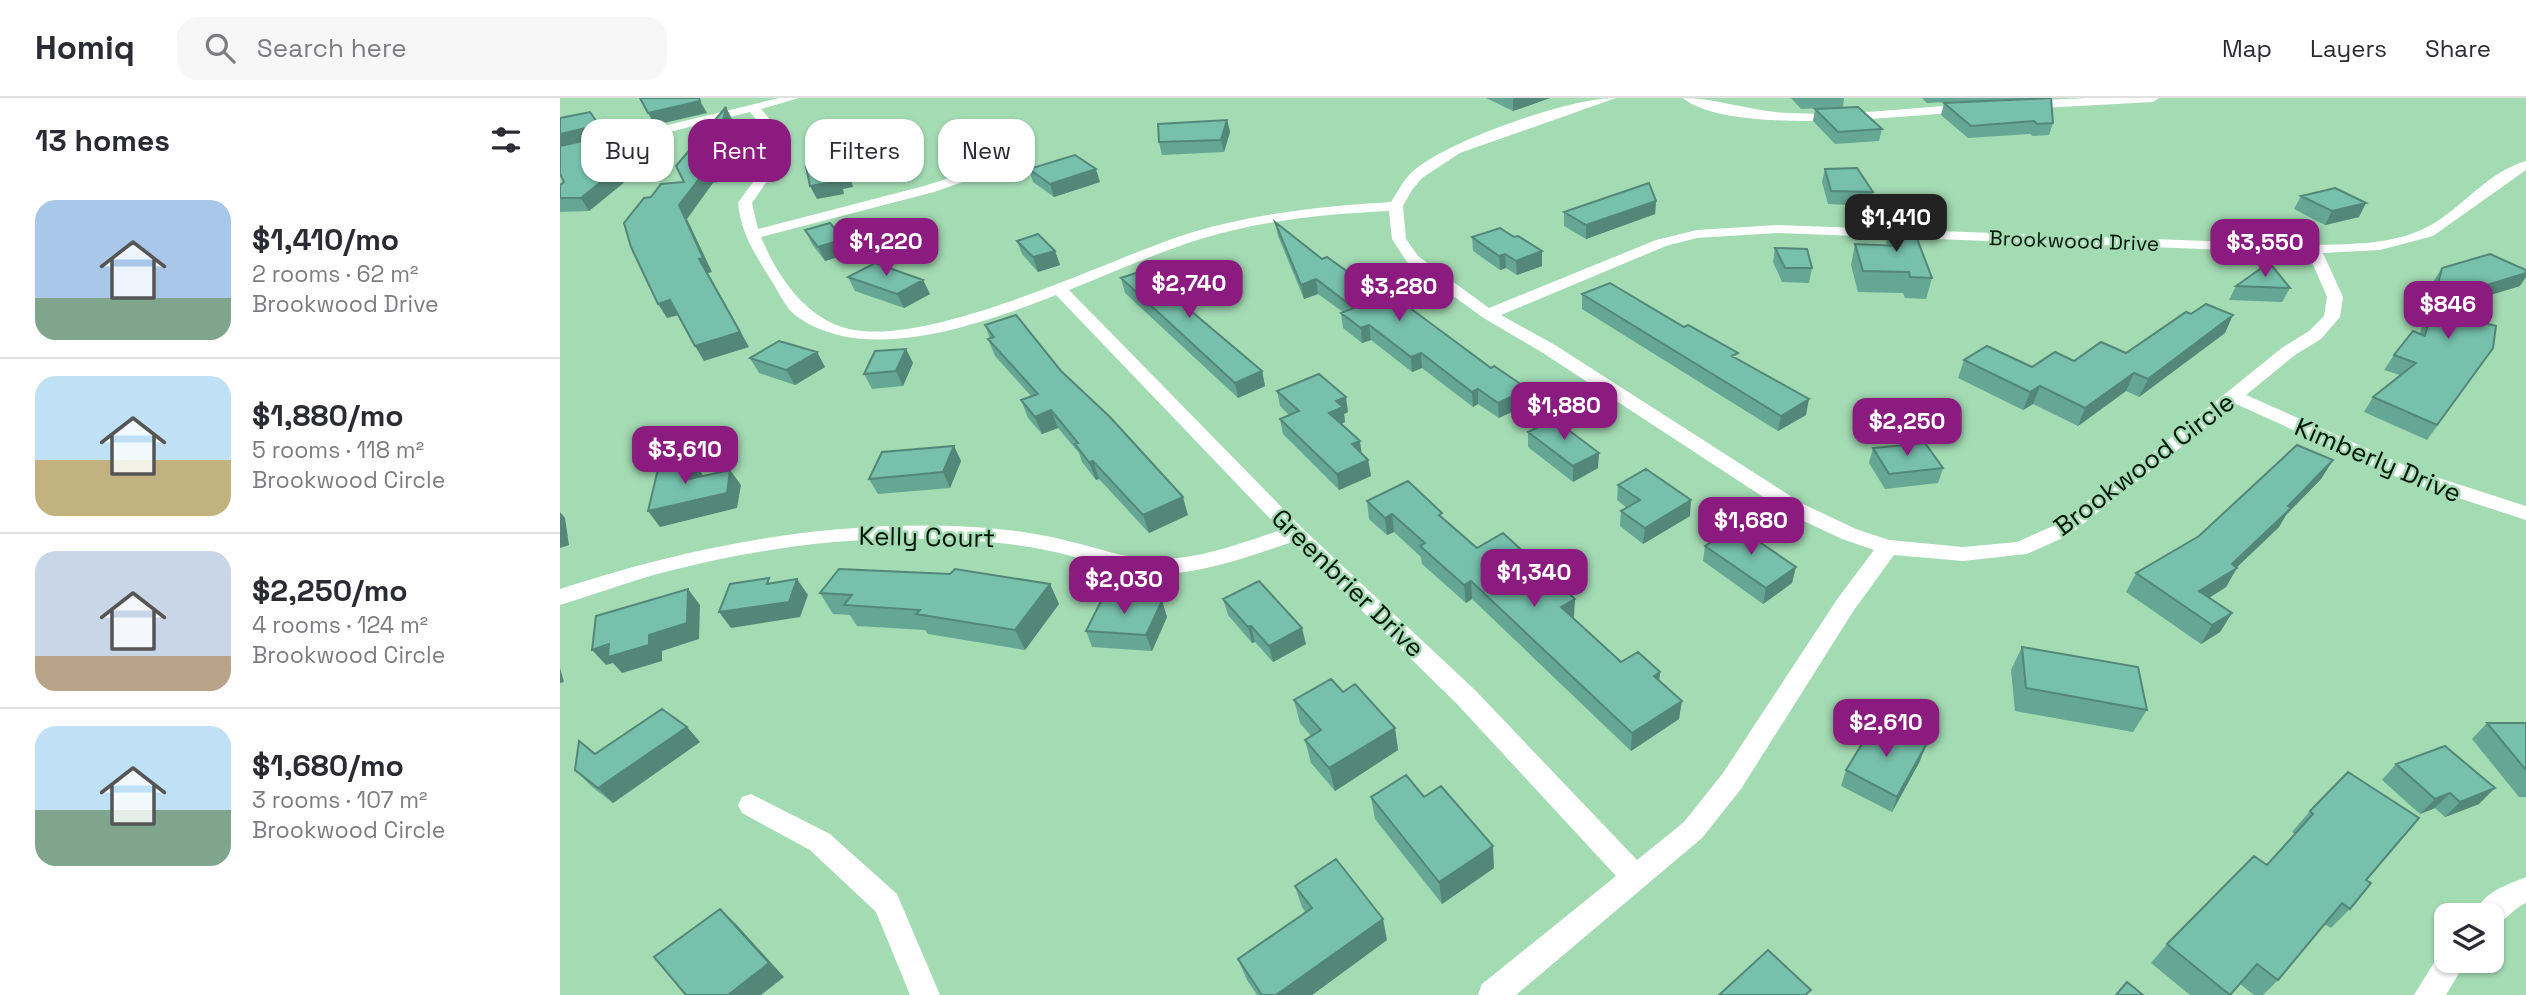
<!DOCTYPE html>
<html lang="en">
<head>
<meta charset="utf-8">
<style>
	:root { --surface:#fff; --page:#f7f7f7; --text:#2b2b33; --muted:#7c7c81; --line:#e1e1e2; --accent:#8b1b7e }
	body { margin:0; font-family:"Space Grotesk",sans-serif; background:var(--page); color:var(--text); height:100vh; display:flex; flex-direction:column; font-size:26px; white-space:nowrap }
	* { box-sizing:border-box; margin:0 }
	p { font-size:23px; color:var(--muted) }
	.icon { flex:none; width:38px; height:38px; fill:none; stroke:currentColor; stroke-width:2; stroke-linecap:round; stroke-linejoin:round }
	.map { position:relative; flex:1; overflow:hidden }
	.details { display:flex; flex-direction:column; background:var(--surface); width:560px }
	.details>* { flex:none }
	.hud { position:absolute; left:21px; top:21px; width:665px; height:63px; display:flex; gap:14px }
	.tools { position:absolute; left:1874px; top:805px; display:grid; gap:14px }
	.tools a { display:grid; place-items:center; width:70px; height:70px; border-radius:14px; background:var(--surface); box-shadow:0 2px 5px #0004; font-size:35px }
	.price { position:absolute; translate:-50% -60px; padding:0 16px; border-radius:14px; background:var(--accent); color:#fff; font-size:23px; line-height:46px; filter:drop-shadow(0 2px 4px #0008) }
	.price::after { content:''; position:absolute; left:50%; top:42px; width:21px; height:16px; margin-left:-10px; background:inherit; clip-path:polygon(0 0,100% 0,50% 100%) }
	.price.active { background:#222; color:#fff }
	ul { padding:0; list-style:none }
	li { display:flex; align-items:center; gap:21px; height:175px; padding:0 35px }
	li+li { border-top:2px solid var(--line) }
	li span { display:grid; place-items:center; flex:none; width:196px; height:140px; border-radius:21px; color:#555 }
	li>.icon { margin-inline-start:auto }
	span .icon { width:84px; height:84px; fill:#fffc; stroke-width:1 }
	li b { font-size:30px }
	h2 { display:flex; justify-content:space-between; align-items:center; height:84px; padding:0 35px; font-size:30px }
	.chip { padding:0 24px; border-radius:21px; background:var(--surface); box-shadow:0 2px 5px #0004; font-size:24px; line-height:63px }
	.chip.active { background:var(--accent); color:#fff }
	header { display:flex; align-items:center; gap:42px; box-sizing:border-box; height:98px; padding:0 35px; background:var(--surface); border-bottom:2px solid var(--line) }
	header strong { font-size:33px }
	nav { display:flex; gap:38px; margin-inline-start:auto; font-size:24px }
	.search { width:490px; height:63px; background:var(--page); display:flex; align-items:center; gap:18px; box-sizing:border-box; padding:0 24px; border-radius:21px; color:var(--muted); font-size:26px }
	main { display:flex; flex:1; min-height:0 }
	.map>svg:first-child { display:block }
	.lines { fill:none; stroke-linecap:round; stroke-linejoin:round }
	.street { fill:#fff; fill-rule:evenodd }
	.wall { fill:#66a694 }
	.shaded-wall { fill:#538778 }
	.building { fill:#77c1ac; stroke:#538778; stroke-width:2 }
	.labels { text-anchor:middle; stroke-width:5; stroke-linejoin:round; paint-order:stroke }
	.far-street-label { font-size:21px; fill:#021608; stroke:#a3dbb3 }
	.street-label { font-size:26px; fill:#021608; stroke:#a3dbb3 }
</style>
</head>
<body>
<header>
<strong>Homiq</strong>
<div class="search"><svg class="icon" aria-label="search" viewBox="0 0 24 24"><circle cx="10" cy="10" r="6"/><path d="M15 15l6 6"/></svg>Search here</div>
<nav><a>Map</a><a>Layers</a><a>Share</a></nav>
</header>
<main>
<section class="details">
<h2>13 homes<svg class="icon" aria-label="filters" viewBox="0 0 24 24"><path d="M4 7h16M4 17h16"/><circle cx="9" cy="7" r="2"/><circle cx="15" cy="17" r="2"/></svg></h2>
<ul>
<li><span style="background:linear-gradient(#a9c7e8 70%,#7fa58c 0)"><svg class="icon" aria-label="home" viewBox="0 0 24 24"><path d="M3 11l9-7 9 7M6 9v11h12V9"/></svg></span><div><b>$1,410/mo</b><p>2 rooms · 62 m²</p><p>Brookwood Drive</p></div></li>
<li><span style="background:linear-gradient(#bfe0f5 60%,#c2b280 0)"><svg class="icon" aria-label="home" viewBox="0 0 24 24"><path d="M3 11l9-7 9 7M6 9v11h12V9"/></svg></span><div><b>$1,880/mo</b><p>5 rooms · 118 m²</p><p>Brookwood Circle</p></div></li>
<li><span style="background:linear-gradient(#c9d6e8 75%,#b9a48a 0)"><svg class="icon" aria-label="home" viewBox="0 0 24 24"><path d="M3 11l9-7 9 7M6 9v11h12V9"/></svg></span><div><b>$2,250/mo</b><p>4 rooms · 124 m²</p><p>Brookwood Circle</p></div></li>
<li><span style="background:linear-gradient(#bfe0f5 60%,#7fa58c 0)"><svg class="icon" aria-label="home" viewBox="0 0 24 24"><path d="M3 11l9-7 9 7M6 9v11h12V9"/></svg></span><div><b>$1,680/mo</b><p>3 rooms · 107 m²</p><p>Brookwood Circle</p></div></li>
</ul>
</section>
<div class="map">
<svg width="1966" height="897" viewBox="0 0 1966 897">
	<rect width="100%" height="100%" fill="#a3dbb3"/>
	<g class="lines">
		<path class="street" d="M219,0h20l-38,11c36,40 16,56 -9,94l6,26 166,-43 76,-24 12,3 -78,27 -173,45c15,36 40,75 78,89 80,30 271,-69 354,-94 64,-19 131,-26 198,-30 7,-11 13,-23 22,-31 37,-31 155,-73 203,-73l-156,55 -38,25 -10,12 -9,16 3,33 12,17 71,52 167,-68 41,-10 80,-5 537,20c41,-1 86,0 122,-23 30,-19 54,-51 90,-61v9l-93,66 -53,14 -57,3 20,44 -3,20 -19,22 -26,16 -49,40 174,77 106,34v14l-120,-39 -170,-77 -167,131 -42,19 -64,7 -69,-6 -40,55 -113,179 -39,49 -186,157h-38l4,-11 134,-108 -159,-172 -165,-162c-44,15 -92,33 -139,32 -34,-1 -66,-15 -98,-22 -43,-10 -88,-12 -132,-13 -88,-2 -177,12 -262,34 -34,9 -67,22 -101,32v-16c134,-44 272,-70 413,-62 32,2 64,6 95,14 28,6 55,17 83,18 44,2 88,-15 130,-29l-225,-235c-72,28 -186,71 -257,23 -13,-8 -20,-26 -28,-38 -16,-26 -30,-46 -33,-77 25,-36 47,-52 12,-91l-190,47v-8zM829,113l3,28 15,23 75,55 61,36 246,161 53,25 32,11 -36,48 -115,175 -39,49 -47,38 -162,-170 -173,-162 -233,-238c45,-18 89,-38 135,-52 60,-18 123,-24 185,-27zM1217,135l531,20 19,44 -3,19 -15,15 -26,16 -136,110 -92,68 -38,17 -54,5 -74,-7 -33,-11 -53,-25 -248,-159 -54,-30 165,-69 31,-8z
			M1123,0c34,0 70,14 107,15 60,3 120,-5 179,-9l6,4 -6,4c-62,3 -239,25 -286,-14z
			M1527,0h72l-6,4 -131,7 -6,-4 6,-4z
			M191,696l79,40 67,60 43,101h-30l-34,-83 -66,-62 -68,-37 -4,-8 4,-8z
			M1966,779v26c-14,6 -21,19 -34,24v-12h-18c9,-23 30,-29 52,-38z
			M1886,851v12h20l-20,34h-32l27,-44z"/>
	</g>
	<path class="wall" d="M926,0h64l-37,13z
		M1231,0h53l-1,9 -42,2z
		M1362,0h115l-110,5z
		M1384,5l109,20 -4,12 -16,1 -3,-2 -62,4 -27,-23z
		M1255,11l67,20 -3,12 -44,3 -22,-23z
		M667,22l3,12 -6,20 -62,3 -3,-13z
		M45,38l27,40 -43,35 -29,1v-27l4,-3z
		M469,71l71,13 -46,15 -21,-15z
		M1265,71l48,23 -3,14 -42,-2 -6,-22z
		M1741,98l58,21 -34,8 -31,-16z
		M1096,103l-1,13 -69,25 -22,-13v-14z
		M715,124l47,37 48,29 121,80 37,21v15l-29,14 -21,-14 -5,3 -51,-39 -10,4 -41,-32 -9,3 -19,-15 -2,-15 2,-1 -25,-18 -14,5 -26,-63z
		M1331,124l41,56 -6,21 -21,-1 -2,-5 -45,-1 -7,-27 4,-21 33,2 -2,-4z
		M245,132l39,9 7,14 -26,8 -13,-17z
		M912,139h42l28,29 -25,9 -11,-7 -6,2 -27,-19z
		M457,143l38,10 5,14 -22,7 -16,-18z
		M1215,150l37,20 -3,15 -27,-1 -9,-20z
		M1882,170l78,18 -43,13 -4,21 20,28 -66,92 -63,-28 9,-15 27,-22 -16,-5 10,-15 26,-21 13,-52z
		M288,179l75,3 7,14 -26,14 -49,-17z
		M561,180l73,17 -16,5 84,71 3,15 -27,12 -113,-105z
		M1676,188l54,2 -8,14 -53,-2z
		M1022,196l155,65 69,56 -28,16 -196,-122z
		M425,227l76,46 127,144 -39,18 -50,-54 -3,1 -14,-18 -3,-9 -21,-25 -16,6 -14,-16 -7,-18 10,-4 -36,-40 -7,-17 2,-1z
		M1665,235l-86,64 -13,-6 -48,35 -45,-22 -10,6 -65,-32 6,-18 68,7 94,-14z
		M346,251l7,14 -10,23 -31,3 -8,-15z
		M257,254l8,15 -30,18 -36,-12 -9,-15z
		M717,293l71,21 -4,2 1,8 -4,2 20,30 7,6 3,16 -32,14 -56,-56 -3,-15 9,-4 -9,-9z
		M968,334l70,36 -25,14 -45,-35z
		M394,348l7,15 -11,27 -72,6 -9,-15z
		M1313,350l70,20 -5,15 -53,6 -16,-26z
		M1773,362l-12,19 -35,36 -7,12 -42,40 -11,20 -17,11 23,15 -12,19 -19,12 -75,-52 10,-19z
		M1058,387l72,31 -47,28 -23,-18 1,-15 6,-3 -10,-8z
		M807,403l76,17 34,30 98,51 -2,19 48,44 39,10 -1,9 20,38 -48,32 -159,-152 -6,4 -44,-39 -1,-7 -27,-25 -7,3 -18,-16z
		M1145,448l87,37 -29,21 -60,-43z
		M490,486l9,20 -34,46 -97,-16 -3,-4 -68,-4 -7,-11 -17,-1 -13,-21z
		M663,501l83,45 -33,18 -18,-20 -3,1 -24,-28z
		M602,503l5,16 -15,34 -60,-4 -6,-16z
		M1462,549l125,63 -14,22 -118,-21 -4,-41z
		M734,602l101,28 3,22 -63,41 -24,-28 -6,-23 6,-4 -11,-13z
		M1927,625h39v74h-7l-47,-58z
		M127,629l13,15 -87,61 -22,-17 -16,-16 20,-16z
		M1360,663l-28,51 -51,-26 5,-16z
		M1836,666l83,40 -34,13 -10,-9 -15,6 -38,-34z
		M1788,674l18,108 -16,29 -19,19 -7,-4 -46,56 -15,15h-9l-14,-11 -9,11h-41l-39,-32 16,-19 100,-79 28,-31 -3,-2 18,-21z
		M811,699h53l70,71 -52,36 -67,-85z
		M735,788l92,54 -75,55h-55l-10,-15 -9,-21 68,-46 -4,-6z"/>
	<path class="shaded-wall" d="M954,0h36l-37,13v-12z
		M140,3l7,12 -52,12 -7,-12z
		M166,9l6,12 -13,63 -6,1 -26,36 25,53 -4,1 41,74 -45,14 -9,-15 4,-87 -20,-54z
		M667,22l3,12 -6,20 -3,-12z
		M39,27l7,12 -46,11v-14z
		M278,43l6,13 9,33 -10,2 1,5 -27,5 -7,-13z
		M64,65l8,13 -43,35 -8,-13z
		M536,71l4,13 -46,15 -4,-13z
		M1096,103l-1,13 -69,25v-14z
		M1806,105l-7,14 -34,8 7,-14z
		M284,141l7,14 -26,8 -7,-14z
		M495,153l5,14 -22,7 -5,-15z
		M982,153v15l-25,9 -1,-14z
		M945,156l1,14 -6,2 -1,-14z
		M1966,175v4l-6,9 -50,15 10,-14z
		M756,181l2,15 -14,5 -3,-14z
		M363,182l7,14 -26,14 -7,-14z
		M630,182l4,15 -25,9 -4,-15z
		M110,202l9,15 -12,3 -9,-14z
		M1673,217l-8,18 -86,64 9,-18z
		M809,227l2,15 -9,3 -1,-15z
		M346,251l7,14 -10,23 -7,-15z
		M257,254l8,15 -30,18 -9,-15z
		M861,255l1,15 -10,4 -1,-15z
		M702,273l3,15 -27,12 -3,-15z
		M1574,275l-8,18 -48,35 7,-18z
		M1480,288l-7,18 -10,6 7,-18z
		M918,291v15l-5,3 -1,-15z
		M968,291v15l-29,14 -1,-15z
		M786,299l2,15 -4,2 1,8 -13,6 -3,-15 7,-12z
		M1249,301l-3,16 -28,16 3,-15z
		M491,312l7,18 -16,6 -7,-17z
		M800,343l2,15 -10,-12z
		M394,348l7,15 -11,27 -7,-16z
		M1039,355l-1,15 -25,14v-16z
		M808,362l3,16 -32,14 -2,-16z
		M1773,362l-12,19 -35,36 -7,12 -45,43 3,-2 -11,19 -38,24 11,-20 89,-85z
		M134,363l10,16 -14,2z
		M533,363l6,18 -3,1 -7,-18z
		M170,372l11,15 -4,23 -77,19 -12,-16z
		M623,399l5,18 -39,18 -6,-18z
		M1131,402l-1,16 -47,28 2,-16z
		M0,414l5,6 4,27 -9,3z
		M832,416l2,18 -7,3 -2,-17z
		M1236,469l-4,16 -29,21 3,-16z
		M237,481l11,16 -8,22 -69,11 -12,-16z
		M911,483l1,18 -6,4 -2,-18z
		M490,486l9,20 -34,46 -10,-20z
		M128,491l12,16 -1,34 -37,12v10l-40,12 -9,-10 -7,2 -14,-15 57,-15z
		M1015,501l-1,18 -13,7v-17z
		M602,503l5,16 -15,34 -6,-16z
		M1672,515l-12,19 -19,12 11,-19z
		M691,528l4,16 -3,1 -4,-16z
		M742,530l4,16 -33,18 -4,-16z
		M0,570l4,14 -4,1z
		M1100,574l-2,18 -4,-14z
		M1122,603l-3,18 -48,32 1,-18z
		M127,629l13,15 -87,61 -15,-15z
		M835,630l3,22 -63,41 -6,-23z
		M1366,647l-6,16 -28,51 5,-15z
		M1935,690l-16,16 -34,13 15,-15z
		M1890,695l-15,15 -15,6 15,-15z
		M933,748l1,22 -52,36 -3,-22z
		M160,811l15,14 49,54 -23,18h-33z
		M823,821l4,21 -75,55h-36z"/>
	<path class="building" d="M80,0h59l1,3 -52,12z
		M1491,0l2,25 -16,1 -3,-3 -63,5 -27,-23z
		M166,9l-14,62 -6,1 -27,35 24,53 -4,1 41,73 -45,14 -25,-46 -12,4 -27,-57 -7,-24 20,-25 7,-1 10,-13 23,-2 -8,-16z
		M1298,9l24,22 -44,3 -23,-23z
		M30,14l9,13 -39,9v-16z
		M667,22l-6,20 -62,2 -1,-18z
		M46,38l18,27 -43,35h-21v-13l4,-3 -4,-8v-28z
		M278,43l9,33 -10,2 1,5 -28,5 -4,-20 10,-22z
		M515,57l21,14 -46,15 -21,-15z
		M1297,70l16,24 -42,-1 -6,-22z
		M1089,85l7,18 -70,24 -22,-13z
		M1775,90l31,15 -34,8 -31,-15z
		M1350,122l22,58 -22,-1 -1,-5 -46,-1 -8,-27 44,2 -8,-24z
		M715,124l47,37 5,-2 43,31 9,-3 112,83 3,-2 34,23 -30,14 -20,-14 -6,3 -51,-39 -10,4 -42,-32 -8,3 -20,-15 13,-5 -38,-29 -15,6z
		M270,125l14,16 -26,8 -13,-17z
		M940,130l14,9 4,-1 24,15 -26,10 -11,-7 -6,2 -27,-19z
		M478,136l17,17 -22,6 -16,-16z
		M1215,150l32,1 5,19h-27z
		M1930,156l36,16v3l-46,14 -7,33 23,6 -3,22 -56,77 -64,-28 43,-34 -22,-8 19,-24 12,5 17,-68z
		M609,164l21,18 -25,9 97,82 -27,12 -114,-105z
		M315,165l48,17 -26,14 -49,-17z
		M1703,169h10l17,21 -54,-2z
		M1050,185l74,44 4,-2 50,28 -6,3 77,43 -28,17 -199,-122z
		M1646,206l27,11 -85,64 -14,-6 -49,35 -45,-22 -10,6 -66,-32 23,-14 45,21 23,-15 19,9 27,-19 25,11 60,-41 5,2z
		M456,217l45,56 49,46 73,80 -40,18 -50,-54 -4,1 -14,-18 3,-1 -27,-33 -16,7 -14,-17 17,-6 -50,-55 6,-2 -9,-12z
		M219,243l38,11 -31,18 -36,-12z
		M346,251l-10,22 -32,3 11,-23z
		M759,276l27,23 -10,4 7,6 -14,6 31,28 -8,3 16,16 -31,14 -57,-55 19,-8 -22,-20z
		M994,321l45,34 -26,13 -45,-34z
		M1365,345l18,25 -54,6 -16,-26z
		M1737,347l36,15 -45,46 3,2 -59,56 5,4 -38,23 33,22 -20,12 -76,-52 63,-37z
		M394,348l-11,26 -74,7 13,-27z
		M134,363l-4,18 40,-9 -3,23 -79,18 10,-42z
		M1086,371l45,31 -46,28 -24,-17 19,-11 -22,-15z
		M848,383l34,32 -3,2 38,33 26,-15 72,66 -14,8 60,55 17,-10 22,20 -6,4 28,25 -50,32 -161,-152 -7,4 -44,-39 5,-3 -33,-29 -7,4 -18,-17z
		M1176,428l60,41 -30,21 -61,-42z
		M279,471l111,5 5,-5 95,15 -35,46 -99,-16 4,-4 -76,-5 8,-10 -32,-2z
		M209,480l-2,6 30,-5 -8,23 -70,10 11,-28z
		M699,483l43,47 -33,18 -18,-20 -3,1 -25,-28z
		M128,491l-1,34 -38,12v10l-41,12 1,-13 -17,6 4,-34z
		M543,499l59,4 -16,34 -60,-4z
		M1462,549l116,20 9,43 -121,-22z
		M771,581l12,13 12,-8 40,44 -66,40 -24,-28 16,-10 -27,-30z
		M102,611l25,18 -89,61 -23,-18 4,-29 16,13z
		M1316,623l50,24 -29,52 -51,-27z
		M1927,625h39v47z
		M1885,648l50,42 -35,14 -10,-9 -15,6 -39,-35z
		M1788,674l71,46 -53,62 5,3 -21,26 -8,-6 -64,77 -21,-16 -27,31 -63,-51 87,-88 13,9 46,-51 -3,-3z
		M846,677l18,22 17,-11 52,60 -54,36 -68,-85z
		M776,761l47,60 -107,76h-14l-24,-36 74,-51 -17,-22z
		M160,811l49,54 -41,32h-42l-32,-38z
		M1208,852l43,40 -6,5h-86z
		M1567,884l16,13h-27z"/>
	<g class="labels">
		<g class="far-street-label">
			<text transform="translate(1514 143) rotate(2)" y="7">Brookwood Drive</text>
		</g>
		<g class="street-label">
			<text transform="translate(1818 362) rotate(23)" y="9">Kimberly Drive</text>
			<text transform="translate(1584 366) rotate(-37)" y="9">Brookwood Circle</text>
			<text transform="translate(367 439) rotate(1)" y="9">Kelly Court</text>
			<text transform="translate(788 485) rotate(44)" y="9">Greenbrier Drive</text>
		</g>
	</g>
</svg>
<div class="tools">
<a><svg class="icon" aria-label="layers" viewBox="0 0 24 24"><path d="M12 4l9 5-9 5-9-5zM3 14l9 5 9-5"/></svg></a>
</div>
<b class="price active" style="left:1336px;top:156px">$1,410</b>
<b class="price" style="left:326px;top:180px">$1,220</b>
<b class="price" style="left:1705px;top:181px">$3,550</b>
<b class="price" style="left:629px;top:222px">$2,740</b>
<b class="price" style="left:839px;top:225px">$3,280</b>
<b class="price" style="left:1888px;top:243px">$846</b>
<b class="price" style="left:1004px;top:344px">$1,880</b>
<b class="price" style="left:1347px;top:360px">$2,250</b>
<b class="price" style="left:125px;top:388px">$3,610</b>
<b class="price" style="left:1191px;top:459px">$1,680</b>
<b class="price" style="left:974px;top:511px">$1,340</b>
<b class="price" style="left:564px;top:518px">$2,030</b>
<b class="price" style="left:1326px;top:661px">$2,610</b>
<div class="hud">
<a class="chip">Buy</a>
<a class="chip active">Rent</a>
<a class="chip">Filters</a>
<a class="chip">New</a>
</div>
</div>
</main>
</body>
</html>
